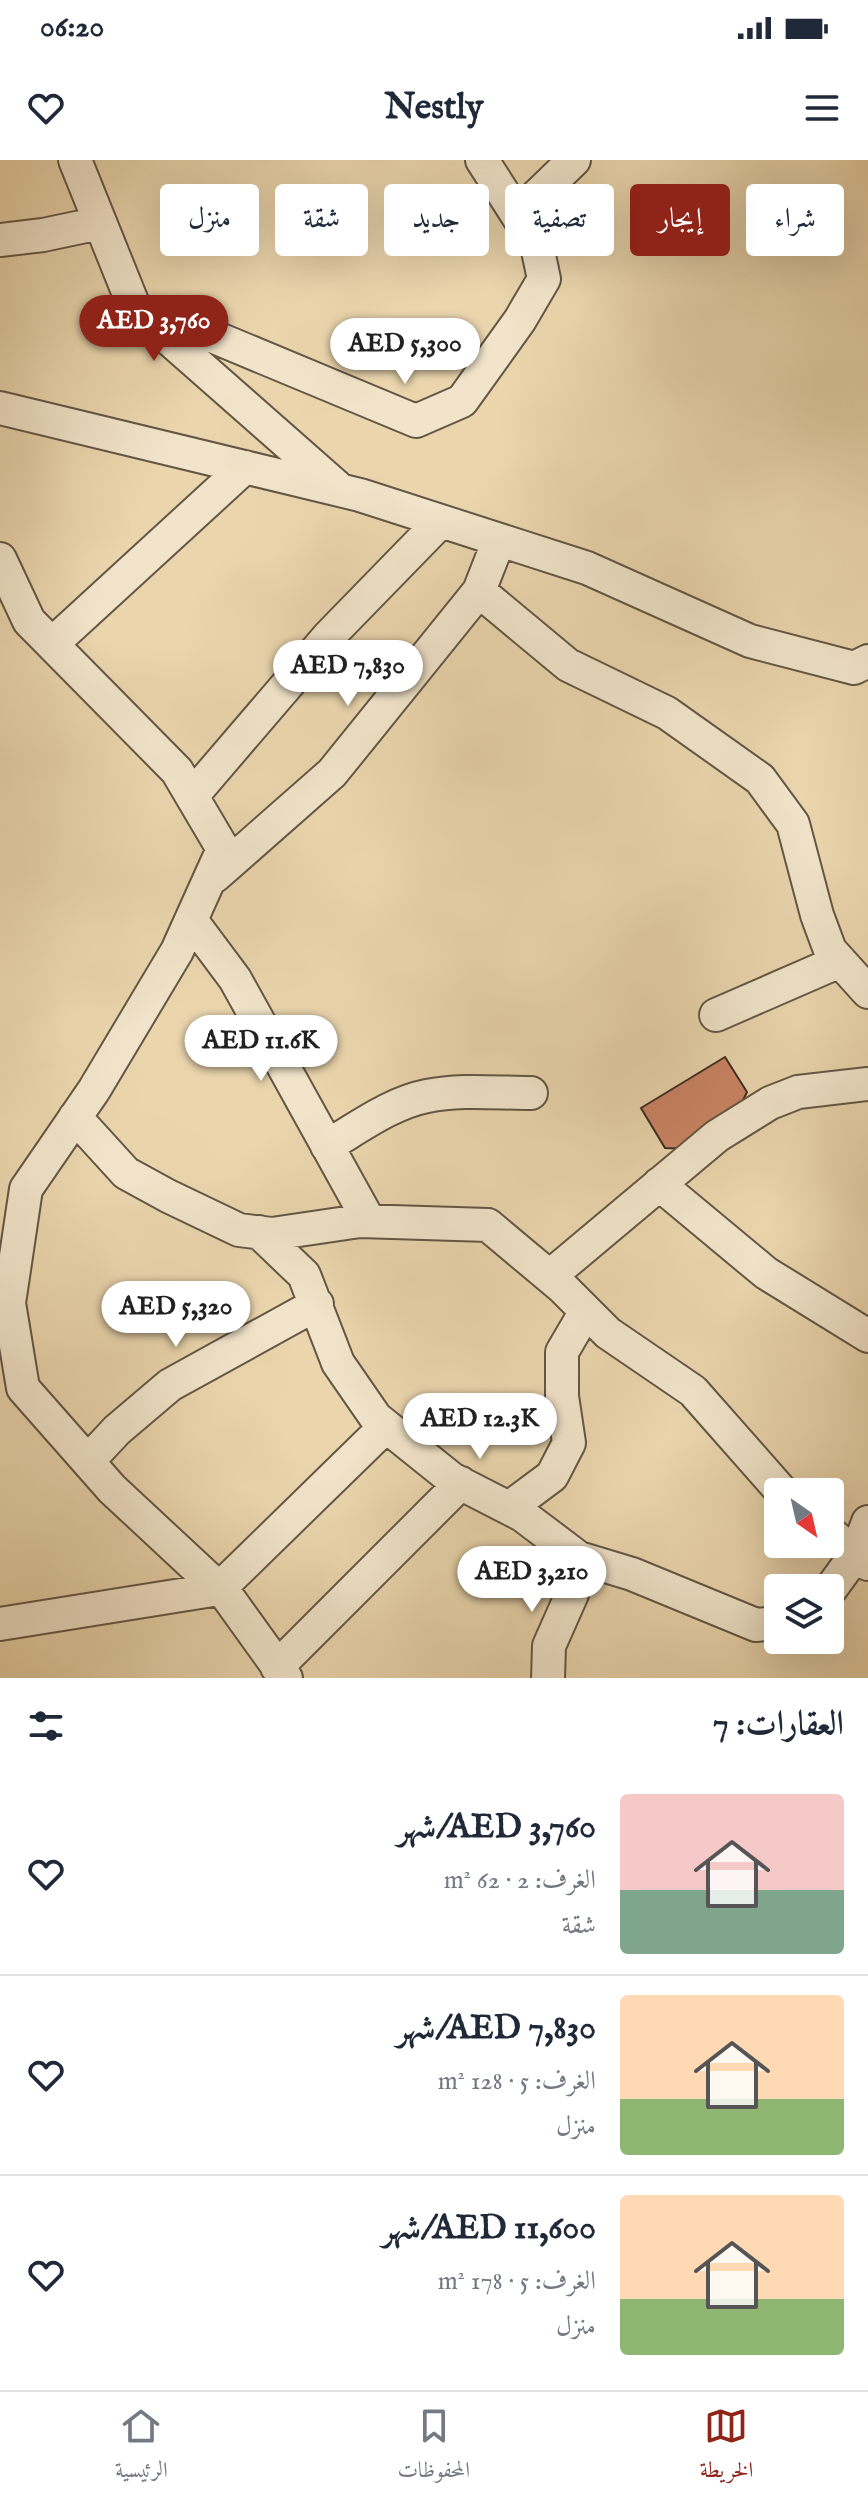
<!DOCTYPE html>
<html lang="ar">
<head>
<meta charset="utf-8">
<style>
	:root { --surface:#fff; --page:#f2f2f3; --text:#1f2937; --muted:#747a83; --line:#e0e1e3; --accent:#8f2418 }
	body { margin:0; font-family:"IM FELL English",Amiri,serif; background:var(--page); color:var(--text); direction:rtl; height:100vh; display:flex; flex-direction:column; font-size:30px; white-space:nowrap }
	* { box-sizing:border-box; margin:0 }
	p { font-size:26px; color:var(--muted) }
	.icon { flex:none; width:44px; height:44px; fill:none; stroke:currentColor; stroke-width:2; stroke-linecap:round; stroke-linejoin:round }
	.map { position:relative; height:1518px; overflow:hidden; direction:ltr }
	.details { display:flex; flex-direction:column; background:var(--surface); flex:1 }
	.details>* { flex:none }
	.banner { position:absolute; left:24px; top:24px; width:820px; height:72px; direction:rtl; display:flex; gap:16px }
	.needle { width:52px; rotate:146deg }
	.tools { position:absolute; left:764px; top:1318px; display:grid; gap:16px }
	.tools a { display:grid; place-items:center; width:80px; height:80px; border-radius:8px; background:var(--surface); box-shadow:0 8px 32px #0002; font-size:40px }
	.price { position:absolute; translate:-50% -68px; padding:0 18px; border-radius:28px; background:#fff; color:#222; font-size:26px; line-height:52px; filter:drop-shadow(0 2px 4px #0008) }
	.price::after { content:''; position:absolute; left:50%; top:48px; width:24px; height:18px; margin-left:-12px; background:inherit; clip-path:polygon(0 0,100% 0,50% 100%) }
	.price.current { background:var(--accent); color:#fff }
	ul { padding:0; list-style:none }
	li { display:flex; align-items:center; gap:24px; height:200px; padding:0 24px }
	li+li { border-top:2px solid var(--line) }
	li span { display:grid; place-items:center; flex:none; width:224px; height:160px; border-radius:8px; color:#555 }
	li>.icon { margin-inline-start:auto }
	span .icon { width:96px; height:96px; fill:#fffc; stroke-width:1 }
	li b { font-size:34px }
	h2 { display:flex; justify-content:space-between; align-items:center; height:96px; padding:0 24px; font-size:34px }
	.chip { padding:0 28px; border-radius:8px; background:var(--surface); box-shadow:0 8px 32px #0002; font-size:28px; line-height:72px }
	.chip.current { background:var(--accent); color:#fff }
	.status { display:flex; justify-content:space-between; align-items:center; height:56px; padding:0 40px; background:var(--surface); direction:ltr }
	.status svg { height:22px; fill:currentColor }
	header { display:flex; justify-content:space-between; align-items:center; height:104px; padding:0 24px; background:var(--surface); font-size:36px; font-weight:700 }
	.tabs { display:flex; justify-content:space-around; align-items:center; height:112px; border-top:2px solid var(--line); background:var(--surface); font-size:22px; color:var(--muted) }
	.tabs a { display:grid; justify-items:center; gap:4px }
	.tabs .current { color:var(--accent) }
	.map>svg:first-child { display:block }
	.building { fill:#ca8364; stroke:#382d23; stroke-width:2 }
	.lines { fill:none; stroke-linecap:round; stroke-linejoin:round }
	.minor-casing { stroke:#645746; stroke-width:36 }
	.minor { stroke:#f1e4ca; stroke-width:32 }
</style>
</head>
<body>
<div class="status"><b>06:20</b><svg viewBox="0 0 49 12"><path d="M0 12V9h3v3zM5 12V6h3v6zM10 12V3h3v9zM15 12V0h3v12zM26 1h20v11H26zM47 4h2v5h-2z"/></svg></div>
<header><svg class="icon" aria-label="menu" viewBox="0 0 24 24"><path d="M4 6h16M4 12h16M4 18h16"/></svg>Nestly<svg class="icon" aria-label="heart" viewBox="0 0 24 24"><path d="M12 20l-8-8c-3-5 5-10 8-4 3-6 11-1 8 4z"/></svg></header>
<div class="map">
<svg width="868" height="1518" viewBox="0 0 868 1518">
	<rect width="100%" height="100%" fill="#ead5ad"/>
	<filter id="stains"><feTurbulence type="fractalNoise" baseFrequency=".0025" numOctaves="4"/><feColorMatrix values="0 0 0 0 .2 0 0 0 0 .09 0 0 0 0 .02 0 0 0 .5 -.17"/></filter>
	<radialGradient id="worn" r=".72"><stop offset=".6" stop-color="#630" stop-opacity="0"/><stop offset="1" stop-color="#630" stop-opacity=".3"/></radialGradient>
	<path class="building" d="M725,897l22,35 -12,24 -45,33 -25,-1 -24,-40z"/>
	<g class="lines">
		<g class="minor-casing">
			<path id="minor" d="M75,0l60,149 201,177
				M518,54l56,-54
				M0,80l43,-5 57,-12
				M135,149l60,20 221,92 46,-20 58,-81 24,-41 -7,-33 -55,-86
				M0,248l360,87 227,73 163,73 104,27 14,-7
				M0,399l29,62 148,150 46,78 -46,102 -83,139 -68,99 -17,114 14,85 89,101 115,107 59,82
				M479,431l89,74 99,48 93,66 33,45 24,91 13,35 38,42
				M52,484l193,-177
				M192,636l137,-160 112,-115
				M215,716l117,-103 147,-182 20,-51
				M191,760l44,59 134,242
				M716,855l124,-54
				M75,957l51,56 42,23 71,34 33,4 88,-13 128,4 74,62 46,46 85,58 89,101
				M327,986c31,-18 64,-43 100,-50 33,-7 70,-3 104,-3
				M659,1024l107,89 102,63
				M259,1072l45,43 34,88 38,55 76,61 70,36 57,43 53,16 124,51 22,-2
				M550,1116l167,-140 53,-33 28,-11 70,-8
				M88,1301l29,-31 53,-45 147,-81
				M509,1348l43,-32 17,-33 -7,-47v-44l24,-41
				M830,1373l38,31
				M830,1430l26,-36 12,-32
				M0,1464l219,-35 167,-163
				M277,1507l184,-184
				M548,1518l1,-32 23,-52 7,-36"/>
		</g>
		<use href="#minor" class="minor"/>
	</g>
	<rect width="100%" height="100%" filter="url(#stains)"/>
	<rect width="100%" height="100%" fill="url(#worn)"/>
</svg>
<div class="tools">
<a><svg class="needle" viewBox="-14 -14 28 28"><path d="M0-13l5 13h-10z" fill="#e53935"/><path d="M0 13l5-13h-10z" fill="#747a83"/></svg></a>
<a><svg class="icon" aria-label="layers" viewBox="0 0 24 24"><path d="M12 4l9 5-9 5-9-5zM3 14l9 5 9-5"/></svg></a>
</div>
<b class="price current" style="left:154px;top:203px">AED 3,760</b>
<b class="price" style="left:405px;top:226px">AED 5,300</b>
<b class="price" style="left:348px;top:548px">AED 7,830</b>
<b class="price" style="left:261px;top:923px">AED 11.6K</b>
<b class="price" style="left:176px;top:1189px">AED 5,320</b>
<b class="price" style="left:480px;top:1301px">AED 12.3K</b>
<b class="price" style="left:532px;top:1454px">AED 3,210</b>
<div class="banner">
<a class="chip">شراء</a>
<a class="chip current">إيجار</a>
<a class="chip">تصفية</a>
<a class="chip">جديد</a>
<a class="chip">شقة</a>
<a class="chip">منزل</a>
</div>
</div>
<section class="details">
<h2>العقارات: 7<svg class="icon" aria-label="filters" viewBox="0 0 24 24"><path d="M4 7h16M4 17h16"/><circle cx="9" cy="7" r="2"/><circle cx="15" cy="17" r="2"/></svg></h2>
<ul>
<li><span style="background:linear-gradient(#f6c9c9 60%,#7fa58c 0)"><svg class="icon" aria-label="home" viewBox="0 0 24 24"><path d="M3 11l9-7 9 7M6 9v11h12V9"/></svg></span><div><b>AED 3,760/شهر</b><p>الغرف: 2 · 62 m²</p><p>شقة</p></div><svg class="icon" aria-label="heart" viewBox="0 0 24 24"><path d="M12 20l-8-8c-3-5 5-10 8-4 3-6 11-1 8 4z"/></svg></li>
<li><span style="background:linear-gradient(#ffd9b3 65%,#8fb573 0)"><svg class="icon" aria-label="home" viewBox="0 0 24 24"><path d="M3 11l9-7 9 7M6 9v11h12V9"/></svg></span><div><b>AED 7,830/شهر</b><p>الغرف: 5 · 128 m²</p><p>منزل</p></div><svg class="icon" aria-label="heart" viewBox="0 0 24 24"><path d="M12 20l-8-8c-3-5 5-10 8-4 3-6 11-1 8 4z"/></svg></li>
<li><span style="background:linear-gradient(#ffd9b3 65%,#8fb573 0)"><svg class="icon" aria-label="home" viewBox="0 0 24 24"><path d="M3 11l9-7 9 7M6 9v11h12V9"/></svg></span><div><b>AED 11,600/شهر</b><p>الغرف: 5 · 178 m²</p><p>منزل</p></div><svg class="icon" aria-label="heart" viewBox="0 0 24 24"><path d="M12 20l-8-8c-3-5 5-10 8-4 3-6 11-1 8 4z"/></svg></li>
</ul>
</section>
<nav class="tabs">
<a class="current"><svg class="icon" aria-label="map" viewBox="0 0 24 24"><path d="M3 6l6-2 6 2 6-2v14l-6 2-6-2-6 2zM9 4v14M15 6v14"/></svg>الخريطة</a>
<a><svg class="icon" aria-label="saved" viewBox="0 0 24 24"><path d="M7 4h10v16l-5-4-5 4z"/></svg>المحفوظات</a>
<a><svg class="icon" aria-label="home" viewBox="0 0 24 24"><path d="M3 11l9-7 9 7M6 9v11h12V9"/></svg>الرئيسية</a>
</nav>
</body>
</html>
